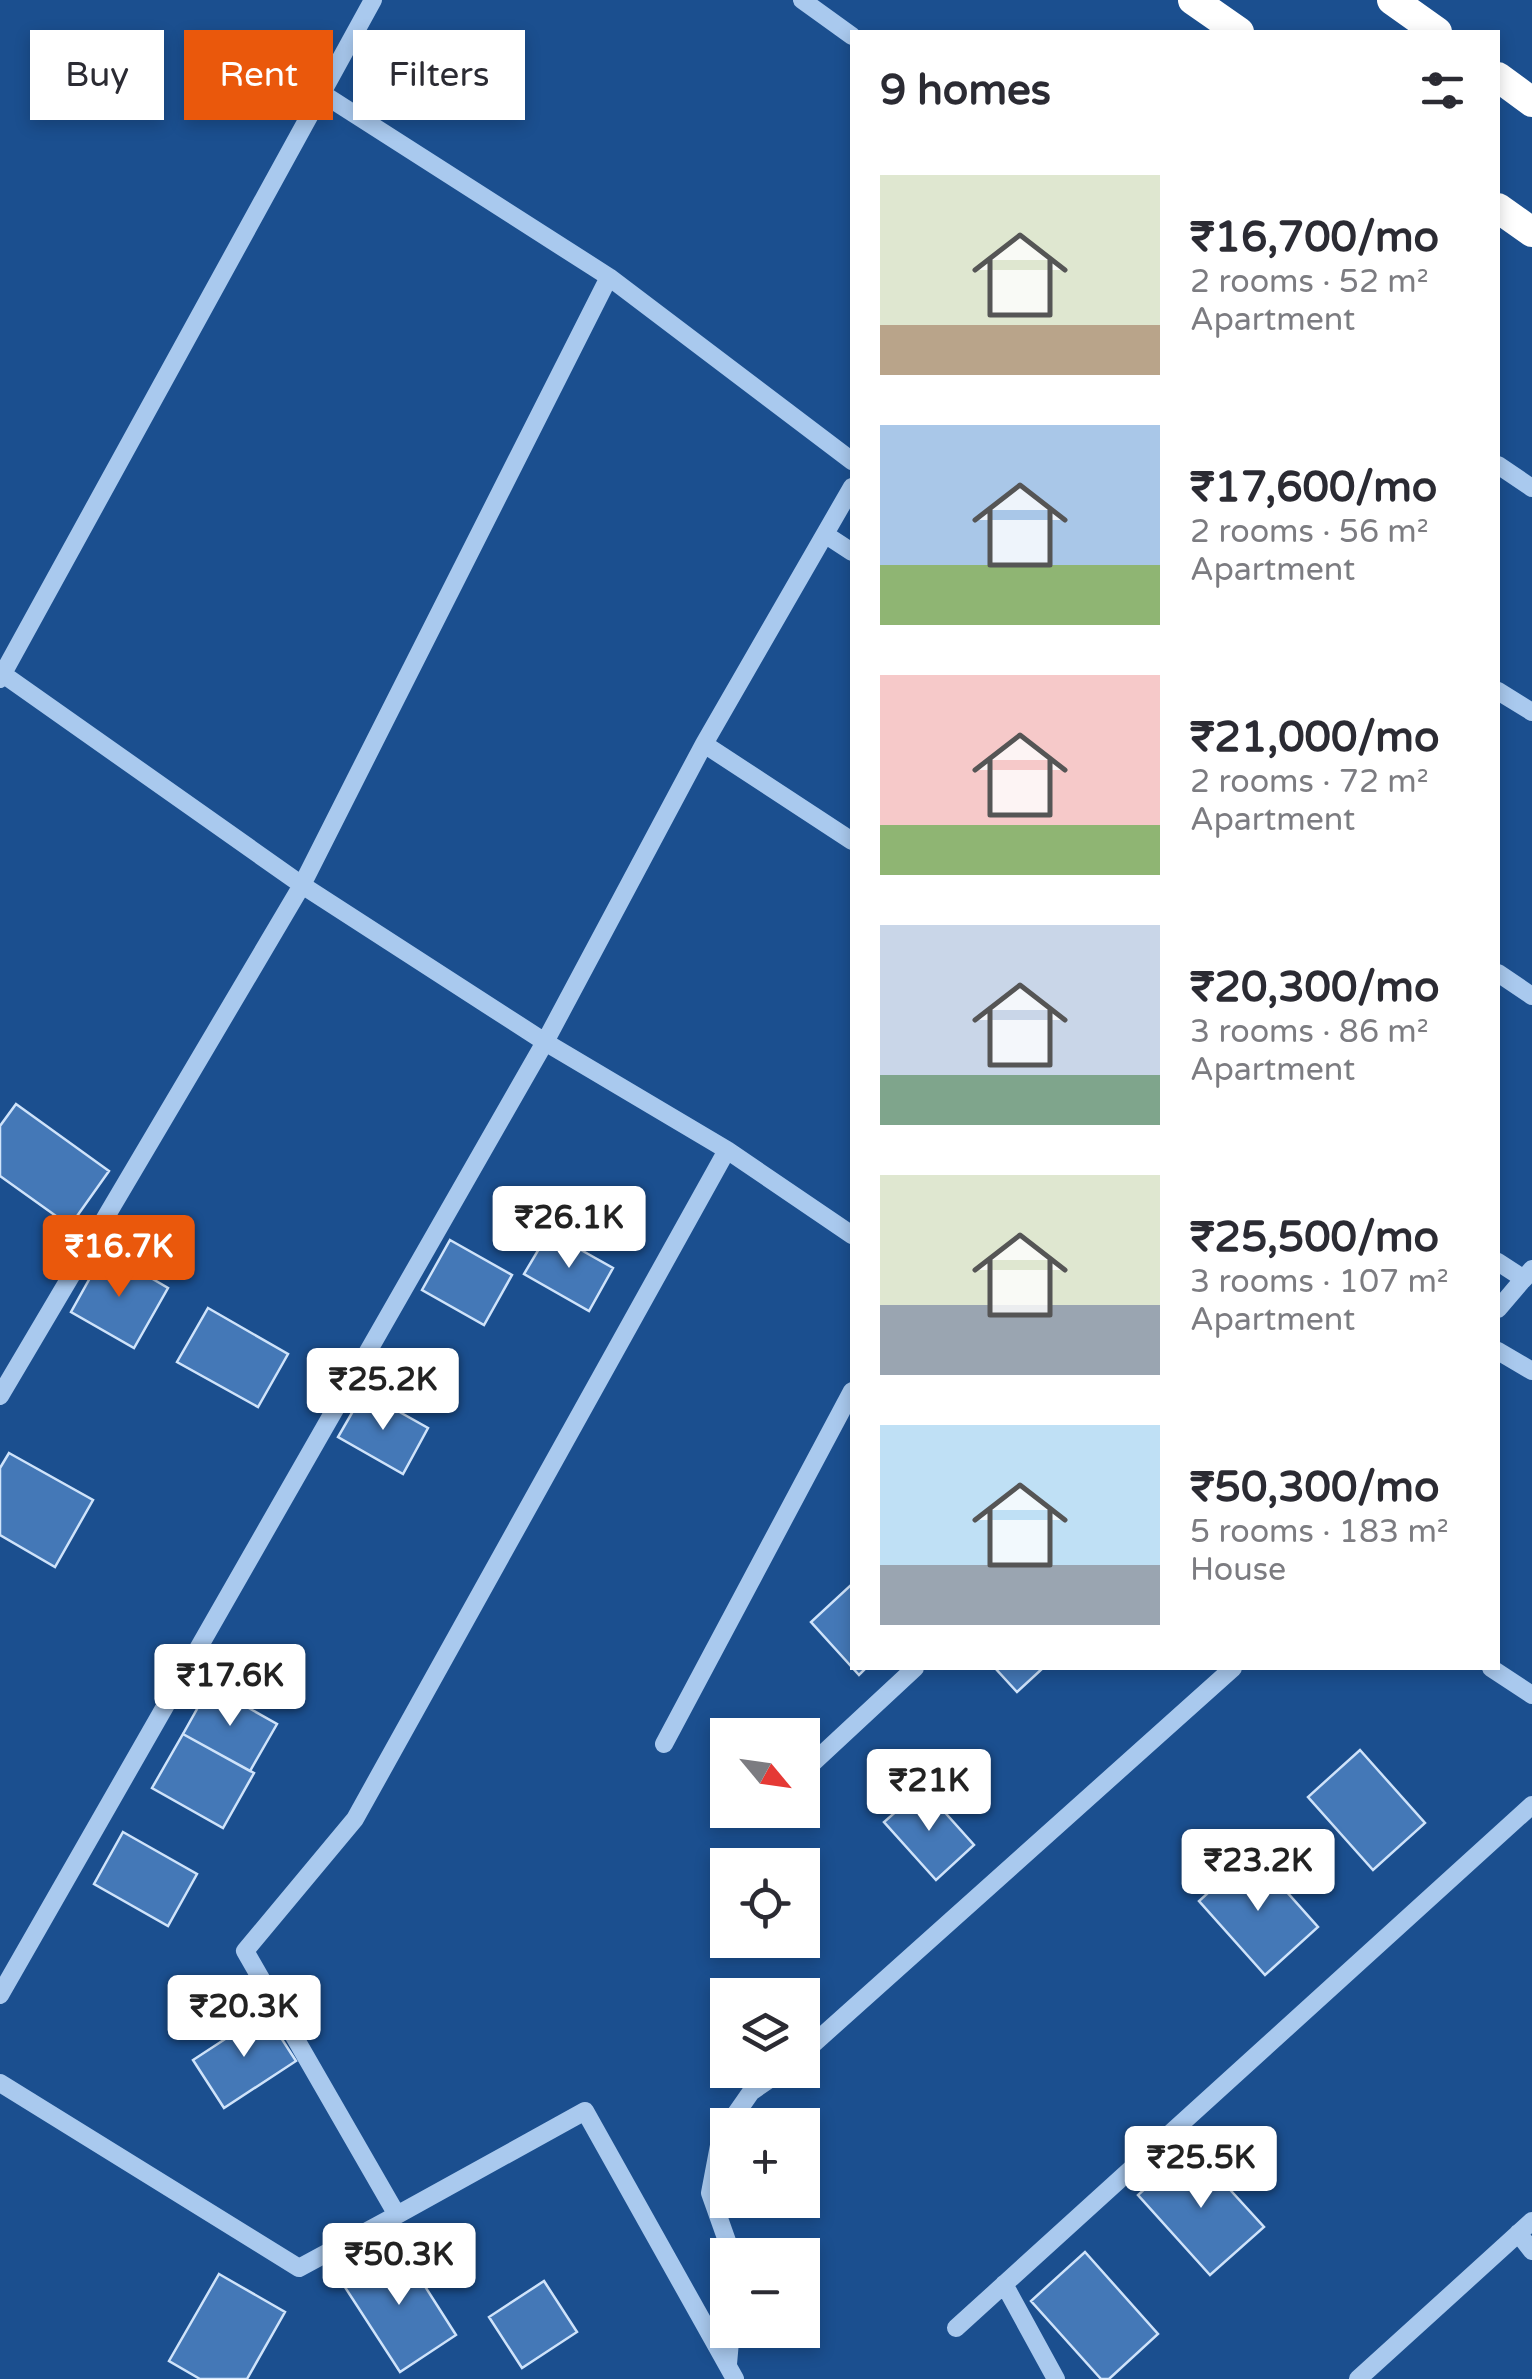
<!DOCTYPE html>
<html lang="en">
<head>
<meta charset="utf-8">
<style>
	:root { --surface:#fff; --page:#f2f2f3; --text:#2b2b33; --muted:#7c7c81; --accent:#ea580c }
	body { margin:0; font-family:"Varela Round",sans-serif; background:var(--page); color:var(--text); height:100vh; display:flex; flex-direction:column; font-size:38px; white-space:nowrap }
	* { box-sizing:border-box; margin:0 }
	p { font-size:32px; color:var(--muted) }
	.icon { flex:none; width:55px; height:55px; fill:none; stroke:currentColor; stroke-width:2; stroke-linecap:round; stroke-linejoin:round }
	.map { position:relative; flex:1; overflow:hidden }
	.panel { position:absolute; left:850px; top:30px; width:650px; height:1640px; display:flex; flex-direction:column; background:var(--surface); border-radius:0px; box-shadow:0 5px 15px #0003 }
	.panel>* { flex:none }
	.hud { position:absolute; left:30px; top:30px; width:670px; height:90px; display:flex; gap:20px }
	.needle { width:65px; rotate:119deg }
	.controls { position:absolute; left:710px; top:1718px; display:grid; gap:20px }
	.controls a { display:grid; place-items:center; width:110px; height:110px; border-radius:0px; background:var(--surface); box-shadow:0 5px 15px #0003; font-size:50px }
	.price { position:absolute; translate:-50% -85px; padding:0 22px; border-radius:10px; background:#fff; color:#222; font-size:32px; line-height:65px; filter:drop-shadow(0 2px 5px #0008) }
	.price::after { content:''; position:absolute; left:50%; top:60px; width:30px; height:22px; margin-left:-15px; background:inherit; clip-path:polygon(0 0,100% 0,50% 100%) }
	.price.current { background:var(--accent); color:#fff }
	ul { padding:0; list-style:none }
	li { display:flex; align-items:center; gap:30px; height:250px; padding:0 30px }
	li span { display:grid; place-items:center; flex:none; width:280px; height:200px; border-radius:0px; color:#555 }
	li>.icon { margin-inline-start:auto }
	span .icon { width:120px; height:120px; fill:#fffc; stroke-width:1 }
	li b { font-size:42px }
	h2 { display:flex; justify-content:space-between; align-items:center; height:120px; padding:0 30px; font-size:42px }
	.chip { padding:0 35px; border-radius:0px; background:var(--surface); box-shadow:0 5px 15px #0003; font-size:35px; line-height:90px }
	.chip.current { background:var(--accent); color:#fff }
	.map>svg:first-child { display:block }
	.building { fill:#4478b7; stroke:#cfe3fa; stroke-width:2.5 }
	.lines { fill:none; stroke-linecap:round; stroke-linejoin:round }
	.minor { stroke:#a9c9ee; stroke-width:18 }
	.highway { stroke:#fff; stroke-width:30 }
</style>
</head>
<body>
<div class="map">
<svg width="1532" height="2379" viewBox="0 0 1532 2379">
	<rect width="100%" height="100%" fill="#1b4f8f"/>
	<path class="building" d="M16,1104l93,67 -39,55 -70,-50v-50z
		M549,1232l64,36 -24,43 -65,-37z
		M450,1240l62,35 -28,50 -62,-35z
		M105,1251l63,37 -34,60 -63,-36z
		M208,1308l80,46 -30,53 -81,-45z
		M364,1392l64,36 -25,46 -65,-37z
		M9,1453l84,47 -38,67 -55,-32v-67z
		M852,1584v84h14l-7,7 -48,-53z
		M995,1668h48l-26,24z
		M210,1686l67,38 -27,47 -67,-37z
		M183,1734l71,39 -31,55 -71,-40z
		M1360,1750l65,73 -52,47 -65,-73z
		M923,1788l51,57 -38,35 -52,-58z
		M123,1832l74,42 -29,52 -74,-42z
		M1252,1853l66,74 -53,48 -66,-74z
		M265,2013l31,48 -72,47 -31,-48z
		M1191,2147l73,80 -54,48 -72,-80z
		M398,2244l58,91 -56,37 -59,-91z
		M1085,2252l73,82 -49,45h-8l-70,-78z
		M219,2274l66,38 -38,67h-47l-31,-18z
		M544,2281l33,51 -55,36 -33,-51z"/>
	<g class="lines">
		<path class="minor" d="M802,0l50,36
			M323,94l286,183 243,184
			M1498,465l34,23
			M826,535l26,17
			M0,672l302,213 243,157 182,108 125,85
			M0,679l373,-679
			M1498,691l34,21
			M704,744l148,97
			M1498,973l34,23
			M727,1150l-372,669 -110,132 152,264 188,-104 150,268
			M1498,1262l26,17
			M1498,1309l34,-40
			M1498,1351l34,20
			M0,1396l302,-511 307,-608
			M1491,1668l41,27
			M664,1744l188,-353
			M802,1773l113,-105
			M0,1995l545,-953 159,-298 148,-257
			M802,2054l431,-386
			M0,2083l299,185 98,-53
			M728,2125l23,-33 32,-22
			M728,2126l-7,9 -11,58 22,62
			M1518,2233l14,18
			M1004,2284l52,95
			M956,2328l576,-523
			M728,2364l3,-34
			M1358,2379l174,-158"/>
		<path class="highway" d="M1193,0l46,32
			M1392,0l45,32
			M1498,77l34,25
			M1498,208l34,24"/>
	</g>
</svg>
<div class="controls">
<a><svg class="needle" viewBox="-14 -14 28 28"><path d="M0-13l5 13h-10z" fill="#e53935"/><path d="M0 13l5-13h-10z" fill="#7c7c81"/></svg></a>
<a><svg class="icon" aria-label="locate" viewBox="0 0 24 24"><circle cx="12" cy="12" r="6"/><path d="M12 2v4M12 18v4M2 12h4M18 12h4"/></svg></a>
<a><svg class="icon" aria-label="layers" viewBox="0 0 24 24"><path d="M12 4l9 5-9 5-9-5zM3 14l9 5 9-5"/></svg></a>
<a>+</a>
<a>−</a>
</div>
<b class="price" style="left:569px;top:1271px">₹26.1K</b>
<b class="price current" style="left:119px;top:1300px">₹16.7K</b>
<b class="price" style="left:383px;top:1433px">₹25.2K</b>
<b class="price" style="left:230px;top:1729px">₹17.6K</b>
<b class="price" style="left:929px;top:1834px">₹21K</b>
<b class="price" style="left:1258px;top:1914px">₹23.2K</b>
<b class="price" style="left:244px;top:2060px">₹20.3K</b>
<b class="price" style="left:1201px;top:2211px">₹25.5K</b>
<b class="price" style="left:399px;top:2308px">₹50.3K</b>
<div class="hud">
<a class="chip">Buy</a>
<a class="chip current">Rent</a>
<a class="chip">Filters</a>
</div>
<section class="panel">
<h2>9 homes<svg class="icon" aria-label="filters" viewBox="0 0 24 24"><path d="M4 7h16M4 17h16"/><circle cx="9" cy="7" r="2"/><circle cx="15" cy="17" r="2"/></svg></h2>
<ul>
<li><span style="background:linear-gradient(#dfe7d0 75%,#b9a48a 0)"><svg class="icon" aria-label="home" viewBox="0 0 24 24"><path d="M3 11l9-7 9 7M6 9v11h12V9"/></svg></span><div><b>₹16,700/mo</b><p>2 rooms · 52 m²</p><p>Apartment</p></div></li>
<li><span style="background:linear-gradient(#a9c7e8 70%,#8fb573 0)"><svg class="icon" aria-label="home" viewBox="0 0 24 24"><path d="M3 11l9-7 9 7M6 9v11h12V9"/></svg></span><div><b>₹17,600/mo</b><p>2 rooms · 56 m²</p><p>Apartment</p></div></li>
<li><span style="background:linear-gradient(#f6c9c9 75%,#8fb573 0)"><svg class="icon" aria-label="home" viewBox="0 0 24 24"><path d="M3 11l9-7 9 7M6 9v11h12V9"/></svg></span><div><b>₹21,000/mo</b><p>2 rooms · 72 m²</p><p>Apartment</p></div></li>
<li><span style="background:linear-gradient(#c9d6e8 75%,#7fa58c 0)"><svg class="icon" aria-label="home" viewBox="0 0 24 24"><path d="M3 11l9-7 9 7M6 9v11h12V9"/></svg></span><div><b>₹20,300/mo</b><p>3 rooms · 86 m²</p><p>Apartment</p></div></li>
<li><span style="background:linear-gradient(#dfe7d0 65%,#9aa5b1 0)"><svg class="icon" aria-label="home" viewBox="0 0 24 24"><path d="M3 11l9-7 9 7M6 9v11h12V9"/></svg></span><div><b>₹25,500/mo</b><p>3 rooms · 107 m²</p><p>Apartment</p></div></li>
<li><span style="background:linear-gradient(#bfe0f5 70%,#9aa5b1 0)"><svg class="icon" aria-label="home" viewBox="0 0 24 24"><path d="M3 11l9-7 9 7M6 9v11h12V9"/></svg></span><div><b>₹50,300/mo</b><p>5 rooms · 183 m²</p><p>House</p></div></li>
</ul>
</section>
</div>
</body>
</html>
